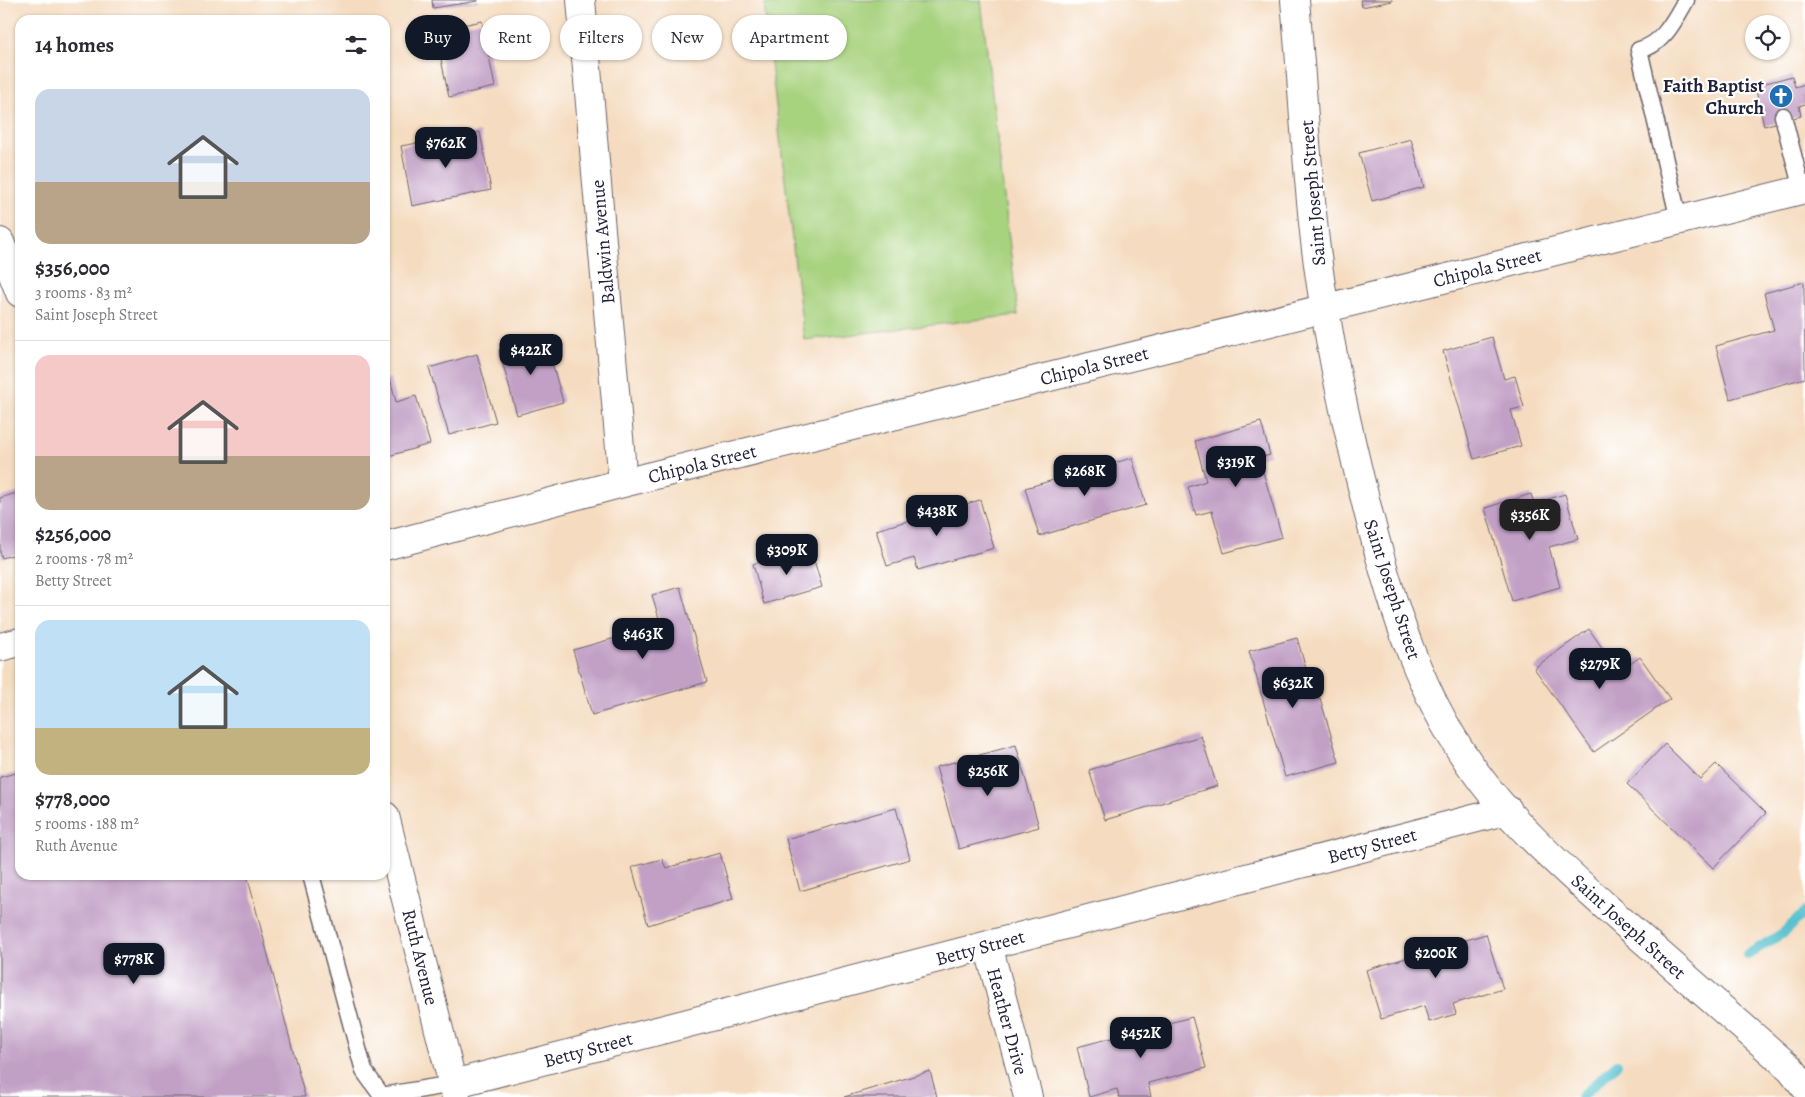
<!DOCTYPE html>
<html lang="en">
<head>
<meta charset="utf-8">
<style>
	:root { --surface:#fff; --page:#f2f2f3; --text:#2b2b33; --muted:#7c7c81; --line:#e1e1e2; --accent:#111827 }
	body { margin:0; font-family:Alegreya,serif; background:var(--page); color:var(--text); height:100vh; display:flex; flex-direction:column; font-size:19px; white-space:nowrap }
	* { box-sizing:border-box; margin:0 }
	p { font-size:16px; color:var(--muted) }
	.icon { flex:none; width:28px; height:28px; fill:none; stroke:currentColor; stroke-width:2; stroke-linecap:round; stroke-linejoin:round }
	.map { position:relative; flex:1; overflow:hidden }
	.drawer { position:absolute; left:15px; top:15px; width:375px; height:865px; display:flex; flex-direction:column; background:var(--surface); border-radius:15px; box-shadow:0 1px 4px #0004 }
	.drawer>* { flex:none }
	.hud { position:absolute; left:405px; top:15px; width:475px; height:45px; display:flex; gap:10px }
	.fabs { position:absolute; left:1745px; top:15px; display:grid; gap:10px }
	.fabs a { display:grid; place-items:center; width:45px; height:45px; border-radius:50%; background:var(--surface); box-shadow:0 1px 4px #0004; font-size:25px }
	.price { position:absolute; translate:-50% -42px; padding:0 11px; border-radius:10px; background:var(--accent); color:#fff; font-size:16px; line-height:32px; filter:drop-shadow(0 1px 2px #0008) }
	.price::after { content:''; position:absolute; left:50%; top:30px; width:15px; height:11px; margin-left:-8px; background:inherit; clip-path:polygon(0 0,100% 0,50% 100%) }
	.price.active { background:#222; color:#fff }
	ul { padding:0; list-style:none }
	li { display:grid; align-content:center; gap:10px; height:265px; padding:0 20px }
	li+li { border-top:1px solid var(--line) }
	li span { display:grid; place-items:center; height:155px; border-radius:15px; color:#555 }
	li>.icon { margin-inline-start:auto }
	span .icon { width:90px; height:90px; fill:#fffc; stroke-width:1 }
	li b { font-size:21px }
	h2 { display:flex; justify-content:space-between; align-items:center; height:60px; padding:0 20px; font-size:21px }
	.pill { padding:0 18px; border-radius:22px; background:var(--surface); box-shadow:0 1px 4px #0004; font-size:18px; line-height:45px }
	.pill.active { background:var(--accent); color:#fff }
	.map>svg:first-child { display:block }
	.green { fill:#a7d27e; stroke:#647a5c }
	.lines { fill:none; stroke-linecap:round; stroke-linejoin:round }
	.stream { stroke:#54c0ce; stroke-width:10 }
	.building { fill:#c2a0c6 }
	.service-casing { stroke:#6c636a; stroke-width:19 }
	.minor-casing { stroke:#6c636a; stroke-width:30 }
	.service { stroke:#fff; stroke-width:16 }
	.minor { stroke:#fff; stroke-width:28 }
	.labels { text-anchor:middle; stroke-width:4.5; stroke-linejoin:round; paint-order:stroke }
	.poi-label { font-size:19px; font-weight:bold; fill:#22223b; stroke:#fff; text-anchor:end }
	.street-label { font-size:19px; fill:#22223b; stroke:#fff }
</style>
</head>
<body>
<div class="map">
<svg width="1805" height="1097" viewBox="0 0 1805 1097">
	<rect width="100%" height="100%" fill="#fff"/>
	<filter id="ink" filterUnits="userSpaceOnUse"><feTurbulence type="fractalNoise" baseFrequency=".02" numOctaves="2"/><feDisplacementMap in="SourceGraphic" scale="10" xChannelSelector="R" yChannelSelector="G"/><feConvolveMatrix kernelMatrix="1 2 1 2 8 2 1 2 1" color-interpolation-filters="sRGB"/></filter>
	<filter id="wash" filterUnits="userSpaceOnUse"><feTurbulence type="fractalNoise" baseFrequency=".0096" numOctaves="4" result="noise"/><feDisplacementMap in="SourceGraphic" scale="20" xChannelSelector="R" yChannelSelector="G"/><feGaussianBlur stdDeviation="1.12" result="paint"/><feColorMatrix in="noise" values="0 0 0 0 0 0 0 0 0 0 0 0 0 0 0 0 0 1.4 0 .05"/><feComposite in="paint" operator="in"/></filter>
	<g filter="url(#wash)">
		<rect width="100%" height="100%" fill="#f5dcc0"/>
		<path class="green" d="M804,0h177l37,315 -214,25 -40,-335z"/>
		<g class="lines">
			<path class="stream" d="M1747,955l36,-22 22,-21
				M1581,1097l36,-33"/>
		</g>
		<g id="blocks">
			<path class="building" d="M432,0h46v1l-45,7z
				M1360,0h32v1l-30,6z
				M482,21l13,66 -46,10 -14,-66z
				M1792,76l3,11 10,-3v20l-6,2 2,10 -37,10 -9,-40z
				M480,132l11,58 -79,16 -11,-60z
				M1411,139l13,48 -52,14 -13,-48z
				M1804,282l1,96 -75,21 -14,-53 58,-16 -10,-37z
				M545,337l18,65 -46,13 -18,-65z
				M1492,337l12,42 11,-3 9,31 -13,3 10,36 -47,13 -31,-108z
				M477,354l19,68 -47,13 -20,-67z
				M390,378l6,24 20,-6 14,48 -45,13v-77z
				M1261,422l9,33 -11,3 23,79 -58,16 -12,-42 -16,4 -8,-28 18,-6 -11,-40z
				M1132,458l14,47 -107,31 -14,-48z
				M20,492v61l-18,5 -2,-6v-54z
				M1531,494l3,9 31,-9 13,45 -29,8 11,40 -48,14 -27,-93z
				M980,500l14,48 -76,22 -4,-12 -27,8 -11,-36z
				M810,547l12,40 -58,17 -11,-40z
				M680,587l27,95 -115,33 -19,-65 88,-25 -9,-30z
				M1589,629l30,43 21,-15 30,42 -76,53 -60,-84z
				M1297,638l18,61 5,-1 19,64 -54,15 -36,-126z
				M1201,736l16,50 -112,34 -16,-50z
				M1665,744l35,35 16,-15 50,49 -53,55 -86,-84z
				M1016,745l23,82 -80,22 -23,-82z
				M20,772v103h227l58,222h-305v-320z
				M896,808l14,51 -110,32 -14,-52z
				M720,853l13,46 -85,26 -16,-58 30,-8 4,9z
				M1486,934l17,55 -50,15 3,10 -27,8 -5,-16 -43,13 -15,-49z
				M1192,1017l14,51 -58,15 3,14h-32l-2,-8 -28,8 -12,-50z
				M930,1071l7,26h-93z"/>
		</g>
	</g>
	<g filter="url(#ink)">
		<use href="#blocks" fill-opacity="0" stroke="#6c636a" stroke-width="1"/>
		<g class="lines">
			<g class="service-casing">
				<path id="service" d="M1783,116l19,74
					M1679,220l-40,-170c24,-5 36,-31 47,-50
					M311,875l53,196 18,25 71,-12"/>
			</g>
			<g class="minor-casing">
				<path id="minor" d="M581,0l42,483
					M1295,0c7,80 11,161 20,241 11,93 31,184 54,274 23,92 52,185 110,262 39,53 95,101 144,145 56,49 112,98 168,147l14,18
					M0,242l20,51
					M385,546l238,-63 1182,-294
					M0,647l20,-5
					M385,816l71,281
					M988,945l40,152
					M453,1084l1055,-274"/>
			</g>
			<use href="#service" class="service"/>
			<use href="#minor" class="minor"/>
		</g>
	</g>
	<defs>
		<g id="church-disc" transform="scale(1.25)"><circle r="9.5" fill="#1f6fb2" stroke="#fff"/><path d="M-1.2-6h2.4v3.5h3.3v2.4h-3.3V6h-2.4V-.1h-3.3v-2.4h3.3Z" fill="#fff"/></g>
	</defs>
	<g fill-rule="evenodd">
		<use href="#church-disc" x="1781" y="96"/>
	</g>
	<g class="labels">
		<g class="poi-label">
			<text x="1764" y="92">Faith Baptist<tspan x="1764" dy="22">Church</tspan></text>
		</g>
		<g class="street-label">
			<text transform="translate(1312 193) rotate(-95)" y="7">Saint Joseph Street</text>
			<text transform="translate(602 242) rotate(-95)" y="7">Baldwin Avenue</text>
			<text transform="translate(1487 267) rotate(-14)" y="7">Chipola Street</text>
			<text transform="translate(1094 365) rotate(-14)" y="7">Chipola Street</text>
			<text transform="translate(702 463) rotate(-14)" y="7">Chipola Street</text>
			<text transform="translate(1393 589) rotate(72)" y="7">Saint Joseph Street</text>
			<text transform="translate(1372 845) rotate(-15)" y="7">Betty Street</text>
			<text transform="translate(1629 926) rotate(42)" y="7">Saint Joseph Street</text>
			<text transform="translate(980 947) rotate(-15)" y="7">Betty Street</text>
			<text transform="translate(421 957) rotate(76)" y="7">Ruth Avenue</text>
			<text transform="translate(1008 1021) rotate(75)" y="7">Heather Drive</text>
			<text transform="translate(588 1049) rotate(-15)" y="7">Betty Street</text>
		</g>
	</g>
</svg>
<div class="fabs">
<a><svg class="icon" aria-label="locate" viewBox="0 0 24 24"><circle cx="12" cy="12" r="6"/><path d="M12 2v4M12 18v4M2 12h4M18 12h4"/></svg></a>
</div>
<b class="price" style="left:446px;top:169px">$762K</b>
<b class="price" style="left:531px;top:376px">$422K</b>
<b class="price" style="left:1236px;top:488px">$319K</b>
<b class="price" style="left:1085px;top:497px">$268K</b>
<b class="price" style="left:937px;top:537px">$438K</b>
<b class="price active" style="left:1530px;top:541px">$356K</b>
<b class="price" style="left:787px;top:576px">$309K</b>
<b class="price" style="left:643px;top:660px">$463K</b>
<b class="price" style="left:1600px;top:690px">$279K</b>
<b class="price" style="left:1293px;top:709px">$632K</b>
<b class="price" style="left:988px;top:797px">$256K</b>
<b class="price" style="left:1436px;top:979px">$200K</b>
<b class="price" style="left:134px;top:985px">$778K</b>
<b class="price" style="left:1141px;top:1059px">$452K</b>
<div class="hud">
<a class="pill active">Buy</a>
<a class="pill">Rent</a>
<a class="pill">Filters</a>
<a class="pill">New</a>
<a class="pill">Apartment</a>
</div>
<section class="drawer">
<h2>14 homes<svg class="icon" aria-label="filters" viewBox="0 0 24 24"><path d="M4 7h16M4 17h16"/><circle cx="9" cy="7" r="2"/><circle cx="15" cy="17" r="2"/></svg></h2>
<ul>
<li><span style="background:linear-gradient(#c9d6e8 60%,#b9a48a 0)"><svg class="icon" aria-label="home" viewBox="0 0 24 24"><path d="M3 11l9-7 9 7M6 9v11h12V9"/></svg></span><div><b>$356,000</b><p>3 rooms · 83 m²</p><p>Saint Joseph Street</p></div></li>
<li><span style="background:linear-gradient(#f6c9c9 65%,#b9a48a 0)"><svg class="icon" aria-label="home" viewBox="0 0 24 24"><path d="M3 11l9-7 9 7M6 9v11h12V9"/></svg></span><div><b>$256,000</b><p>2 rooms · 78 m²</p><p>Betty Street</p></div></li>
<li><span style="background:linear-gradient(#bfe0f5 70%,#c2b280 0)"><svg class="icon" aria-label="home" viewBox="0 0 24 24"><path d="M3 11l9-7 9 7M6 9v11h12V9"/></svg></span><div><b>$778,000</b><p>5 rooms · 188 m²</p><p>Ruth Avenue</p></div></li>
</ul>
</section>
</div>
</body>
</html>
